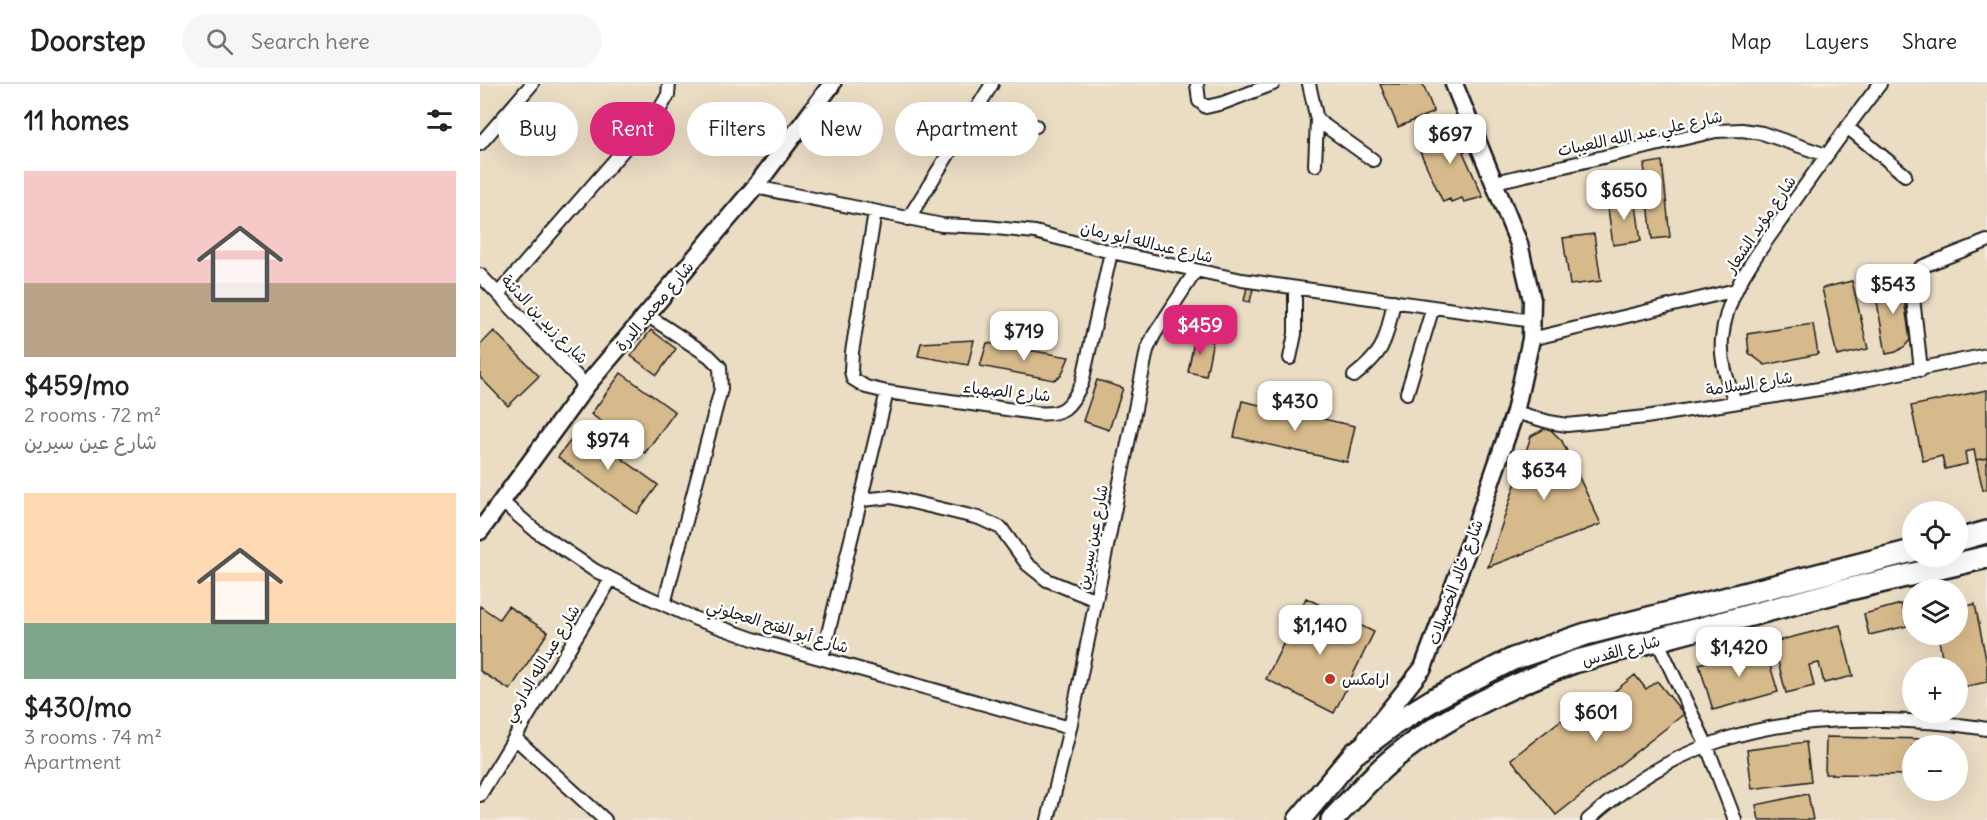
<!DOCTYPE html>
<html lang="en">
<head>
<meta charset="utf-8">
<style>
	:root { --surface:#fff; --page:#f6f6f6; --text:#222; --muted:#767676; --line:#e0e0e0; --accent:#db2777 }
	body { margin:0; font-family:Delius,"Playpen Sans Arabic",sans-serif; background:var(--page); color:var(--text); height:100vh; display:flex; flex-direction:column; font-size:22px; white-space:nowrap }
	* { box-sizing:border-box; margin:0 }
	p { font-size:20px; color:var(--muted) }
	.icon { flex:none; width:33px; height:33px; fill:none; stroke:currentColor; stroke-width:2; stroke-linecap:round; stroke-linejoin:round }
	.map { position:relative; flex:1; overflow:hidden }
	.sheet { display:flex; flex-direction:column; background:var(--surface); width:480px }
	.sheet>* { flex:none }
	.guide { position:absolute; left:18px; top:18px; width:570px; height:54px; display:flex; gap:12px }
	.buttons { position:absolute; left:1422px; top:417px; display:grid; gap:12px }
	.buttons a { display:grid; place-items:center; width:66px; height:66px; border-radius:50%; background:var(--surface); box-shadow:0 6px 24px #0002; font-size:30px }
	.price { position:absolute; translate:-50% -51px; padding:0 14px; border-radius:12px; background:#fff; color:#222; font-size:20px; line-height:39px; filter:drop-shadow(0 2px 3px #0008) }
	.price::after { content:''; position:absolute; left:50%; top:36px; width:18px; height:14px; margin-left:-9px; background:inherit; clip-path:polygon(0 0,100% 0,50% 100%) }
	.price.active { background:var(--accent); color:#fff }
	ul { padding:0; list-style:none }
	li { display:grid; align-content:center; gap:12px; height:318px; padding:0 24px }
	li span { display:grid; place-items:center; height:186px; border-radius:0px; color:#555 }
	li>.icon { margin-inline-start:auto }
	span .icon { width:108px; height:108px; fill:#fffc; stroke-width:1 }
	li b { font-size:26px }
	h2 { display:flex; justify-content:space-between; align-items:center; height:72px; padding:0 24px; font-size:26px }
	.pill { padding:0 21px; border-radius:27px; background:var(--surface); box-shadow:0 6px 24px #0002; font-size:21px; line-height:54px }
	.pill.active { background:var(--accent); color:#fff }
	header { display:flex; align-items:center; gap:36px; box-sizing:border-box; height:84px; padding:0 30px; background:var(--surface); border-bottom:2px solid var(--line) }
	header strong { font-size:28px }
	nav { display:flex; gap:33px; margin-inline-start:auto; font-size:21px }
	.search { width:420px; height:54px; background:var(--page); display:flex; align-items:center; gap:15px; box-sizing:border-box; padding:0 21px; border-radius:33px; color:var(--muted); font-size:22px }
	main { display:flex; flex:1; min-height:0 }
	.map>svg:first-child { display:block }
	.built { fill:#ebdcc4; fill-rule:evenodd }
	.building { fill:#d7ba8b; stroke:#1c1c1c; stroke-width:1.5 }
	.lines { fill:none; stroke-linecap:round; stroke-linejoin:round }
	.street-casing { stroke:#1c1c1c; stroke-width:16 }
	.secondary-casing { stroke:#1c1c1c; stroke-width:21 }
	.highway-casing { stroke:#1c1c1c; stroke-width:26 }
	.street { stroke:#fff; stroke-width:12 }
	.secondary { stroke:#fff; stroke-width:16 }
	.highway { stroke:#fff; stroke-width:21 }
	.poi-dot { fill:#c8321e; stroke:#fff; stroke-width:2 }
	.labels { text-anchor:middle; stroke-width:5; stroke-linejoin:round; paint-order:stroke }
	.street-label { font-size:16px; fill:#1c1c1c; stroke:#fff }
	.poi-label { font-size:16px; fill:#1c1c1c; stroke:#fff; text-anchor:start }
</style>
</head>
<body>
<header>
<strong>Doorstep</strong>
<div class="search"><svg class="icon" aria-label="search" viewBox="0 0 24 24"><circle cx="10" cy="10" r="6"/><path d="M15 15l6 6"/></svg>Search here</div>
<nav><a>Map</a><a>Layers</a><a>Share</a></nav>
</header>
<main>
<section class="sheet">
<h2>11 homes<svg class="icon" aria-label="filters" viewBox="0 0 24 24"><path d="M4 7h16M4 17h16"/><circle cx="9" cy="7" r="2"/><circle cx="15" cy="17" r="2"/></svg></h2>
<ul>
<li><span style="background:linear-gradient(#f6c9c9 60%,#b9a48a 0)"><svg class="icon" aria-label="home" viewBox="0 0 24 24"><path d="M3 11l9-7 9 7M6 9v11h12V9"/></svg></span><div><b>$459/mo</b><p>2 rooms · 72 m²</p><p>شارع عين سيرين</p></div></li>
<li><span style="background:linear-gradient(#ffd9b3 70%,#7fa58c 0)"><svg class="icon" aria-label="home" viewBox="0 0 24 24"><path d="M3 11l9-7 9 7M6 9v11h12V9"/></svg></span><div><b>$430/mo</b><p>3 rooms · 74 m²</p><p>Apartment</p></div></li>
</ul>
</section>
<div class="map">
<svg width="1507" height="736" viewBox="0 0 1507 736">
	<rect width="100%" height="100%" fill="#f3eadc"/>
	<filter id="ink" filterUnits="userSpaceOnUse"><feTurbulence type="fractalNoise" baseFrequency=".0167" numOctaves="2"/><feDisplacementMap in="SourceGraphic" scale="12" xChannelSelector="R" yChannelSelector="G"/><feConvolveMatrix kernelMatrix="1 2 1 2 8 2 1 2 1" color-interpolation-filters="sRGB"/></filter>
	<g filter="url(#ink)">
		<path class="built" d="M0,0h1507v736h-1507zM1432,428h46v44h-46zM1432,506h46v44h-46zM1432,584h46v44h-46zM1432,662h46v44h-46z"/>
		<path class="building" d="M900,0h43l11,28 -36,15z
			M979,40l11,24 -7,4 20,45 -19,5 -2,-4 -11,4 -1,-3 -7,3 -27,-59z
			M1182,77l8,76 -18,2 -8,-75z
			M1155,114l6,43 -28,4 -6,-44z
			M1114,150l7,47 -31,4 -7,-47z
			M1421,195l9,61 -5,6 -9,6 -10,2 -12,-69z
			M1372,197l16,68 -31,7 -15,-68z
			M767,203l6,2 -3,13 -6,-1z
			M1333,240l5,30 -53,11 -16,-12 -2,-19z
			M171,246l25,19 -19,26 -26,-19z
			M14,247l45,45 -31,30 -28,-29v-32z
			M715,252l18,4 -7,36 -18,-4z
			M494,256l-6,25 -50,-9 3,-13z
			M507,259l82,14 -8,19 -7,4 -5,-1 -69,-13z
			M141,289l54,39 -30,41 -54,-39z
			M617,296l26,8 -14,42 -26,-9z
			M1507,306v68l-11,2 -2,-10 -9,2 2,12 -22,5 -3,-13 -19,5 -12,-55z
			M762,317l113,25 -8,36 -113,-25z
			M1068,343l14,14 39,83 -113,43 43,-131z
			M100,344l78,57 -21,29 -79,-57z
			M1507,374v31l-4,1 -7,-30z
			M826,514l68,34 -40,81 -68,-34z
			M1421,520l6,22 -38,9 -5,-21z
			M1495,520l12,60v18l-29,6v-20h-14l-6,-34h20v-26z
			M0,522l19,13 9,-13 40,26 -38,58 -30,-19z
			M1360,541l13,51 -29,7 -5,-20 -10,2 5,21 -28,7 -13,-51z
			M1284,561l14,47 -65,18 -14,-46z
			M1155,591l11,14 11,-8 27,33 -128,101 -45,-56 50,-39 7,8z
			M1346,653l104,2v7h-18v29l-87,-1z
			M1326,658l5,39 -59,8 -5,-39z
			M1328,710l5,26h-54l-3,-15z"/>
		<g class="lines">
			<g class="street-casing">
				<path id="street" d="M717,0l2,17 7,6 17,-4 50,-19
					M829,0l8,36 -2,45
					M837,36l56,40
					M487,39l69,3
					M1367,43l58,48
					M0,60l52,-60
					M1015,98l221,-51 26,-1 20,3 64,22
					M275,103l187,38 44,2 49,5 76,20 131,28 291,41
					M395,128l-23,140 -1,19 2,8 13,8 21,5 148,21c28,3 35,-5 47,-30l29,-131
					M428,135l84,-135
					M0,191l106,111
					M18,210l163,-187 7,-12 1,-11
					M167,231l62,41 11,11 1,22 -57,215
					M1051,255l205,-49
					M810,274l5,-24v-46
					M1441,286l-9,-81 1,-9 8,-13 66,-26
					M874,292c33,-27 31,-35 40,-75
					M927,309l26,-86
					M1255,318c-7,-20 -15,-41 -13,-63 4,-50 39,-89 66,-129 30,-43 60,-85 92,-126
					M1035,328l34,10 18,3 79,-8 179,-29 162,-33
					M381,416l30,-3 88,21 22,10 26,36 20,16 49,20
					M21,417l35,30 58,39 43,22 59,27 63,22 311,87
					M1177,556l49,104 29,76
					M342,574l65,-266
					M35,654l90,82
					M0,711l131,-216
					M568,736l22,-92 77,-378 7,-15 41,-63
					M1108,736c88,-79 178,-103 294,-100 36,1 70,3 105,9"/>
			</g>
			<g class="secondary-casing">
				<path id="secondary" d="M0,447l106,-145 169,-199 77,-103
					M886,655l57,-71 45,-120 47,-136 16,-73 1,-39 -13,-56 -65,-160"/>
			</g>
			<g class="highway-casing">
				<path id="highway" d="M1478,456l29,-8
					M819,736l55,-66 40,-30 42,-26 77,-39 73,-25 326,-83
					M852,736c23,-24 45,-50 72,-70 51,-39 110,-66 170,-88l267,-71 146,-34"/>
			</g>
			<use href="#street" class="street"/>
			<use href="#secondary" class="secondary"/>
			<use href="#highway" class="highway"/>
		</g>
	</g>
	<circle class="poi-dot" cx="850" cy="595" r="6"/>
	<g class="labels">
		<g class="street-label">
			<text transform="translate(1160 49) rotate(-12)" y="6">شارع علي عبد الله اللعيبات</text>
			<text transform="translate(1280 140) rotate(-56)" y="6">شارع مؤيد الشعار</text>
			<text transform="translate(667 158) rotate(13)" y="6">شارع عبدالله أبو رمان</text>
			<text transform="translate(174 222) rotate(-50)" y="6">شارع محمد الدرة</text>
			<text transform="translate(65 235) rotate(46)" y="6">شارع زيد بن الدثنة</text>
			<text transform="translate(1269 299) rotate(-9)" y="6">شارع السلامة</text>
			<text transform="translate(527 307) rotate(6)" y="6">شارع الصهباء</text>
			<text transform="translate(612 453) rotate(-79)" y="6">شارع عين سيرين</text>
			<text transform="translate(975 498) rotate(-70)" y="6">شارع خالد الخصيلات</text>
			<text transform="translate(298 542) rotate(17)" y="6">شارع أبو الفتح العجلوني</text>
			<text transform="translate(1141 566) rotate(-15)" y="6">شارع القدس</text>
			<text transform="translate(61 579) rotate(-59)" y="6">شارع عبدالله الدارمي</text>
		</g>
		<g class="poi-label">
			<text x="862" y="601">ارامكس</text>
		</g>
	</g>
</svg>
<div class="buttons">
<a><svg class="icon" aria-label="locate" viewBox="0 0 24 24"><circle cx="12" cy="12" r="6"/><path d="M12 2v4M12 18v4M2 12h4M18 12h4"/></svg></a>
<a><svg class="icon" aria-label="layers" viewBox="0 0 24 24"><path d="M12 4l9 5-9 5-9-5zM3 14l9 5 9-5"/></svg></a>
<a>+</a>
<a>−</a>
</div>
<b class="price" style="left:970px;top:81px">$697</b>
<b class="price" style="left:1144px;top:137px">$650</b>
<b class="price" style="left:1413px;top:231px">$543</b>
<b class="price active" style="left:720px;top:272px">$459</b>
<b class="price" style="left:544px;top:278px">$719</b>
<b class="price" style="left:815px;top:348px">$430</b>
<b class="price" style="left:128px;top:387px">$974</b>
<b class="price" style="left:1064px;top:417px">$634</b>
<b class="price" style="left:840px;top:572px">$1,140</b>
<b class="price" style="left:1259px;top:594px">$1,420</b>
<b class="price" style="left:1116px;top:659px">$601</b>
<div class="guide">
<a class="pill">Buy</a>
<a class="pill active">Rent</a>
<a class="pill">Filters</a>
<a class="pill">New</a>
<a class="pill">Apartment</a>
</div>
</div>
</main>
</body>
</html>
